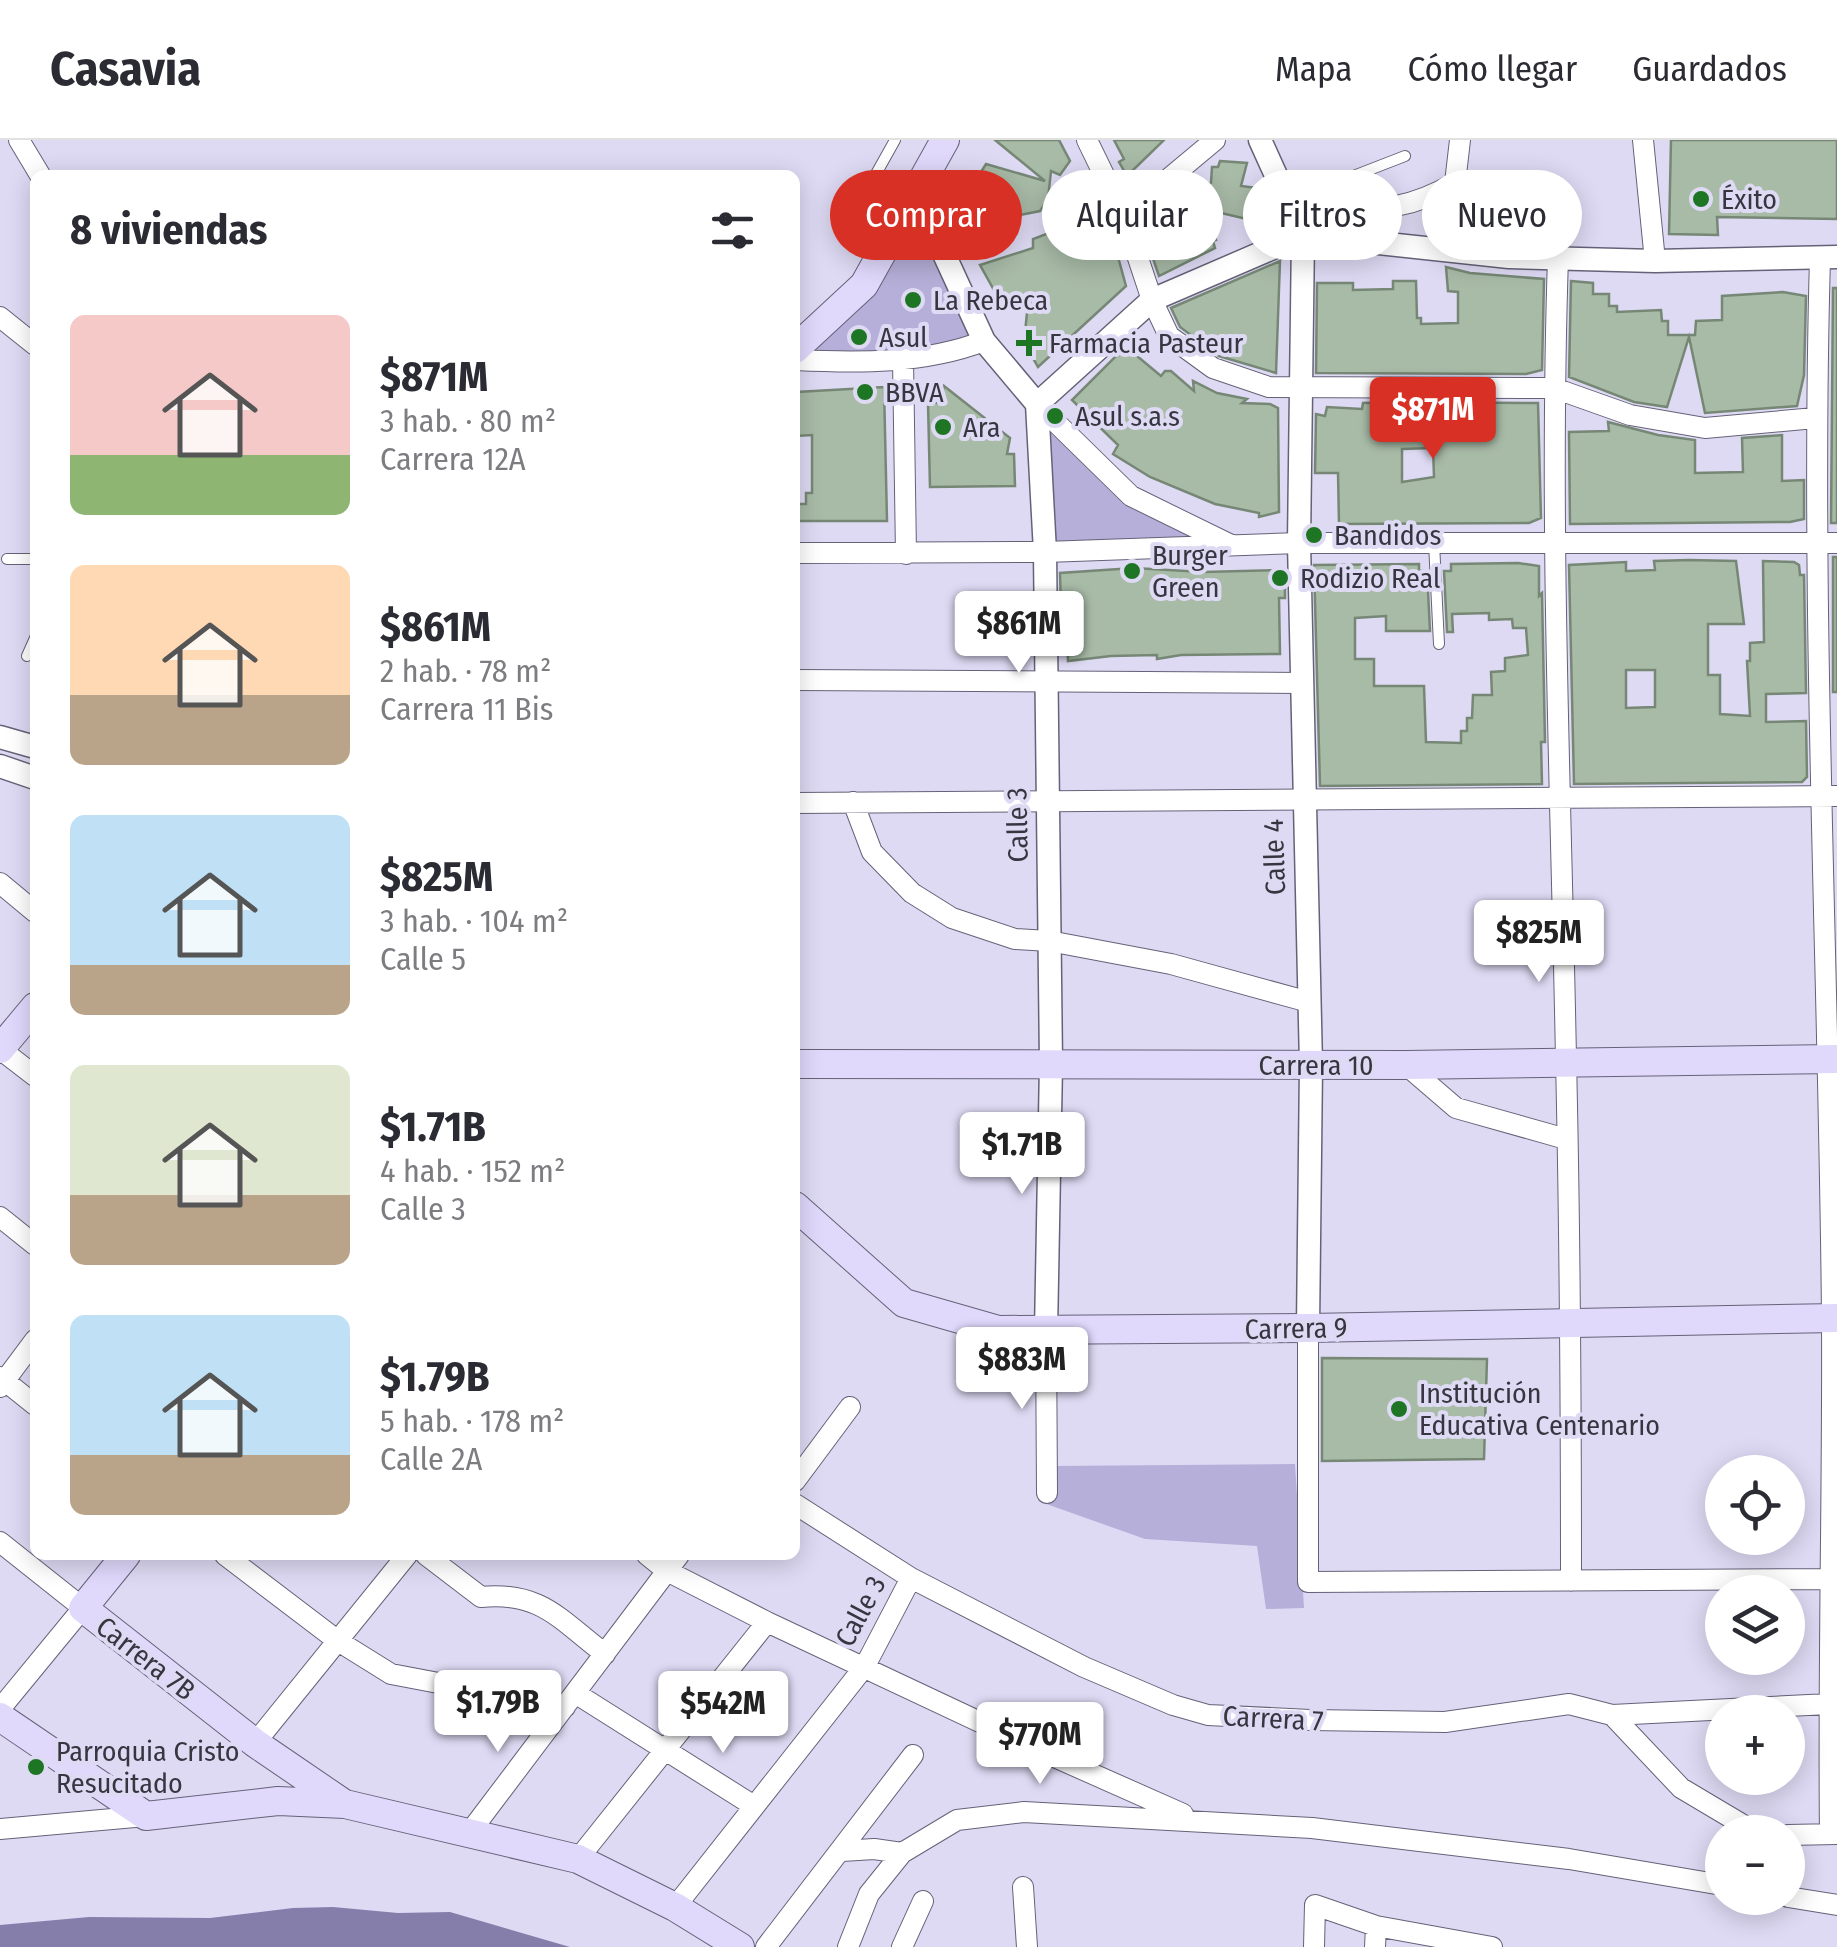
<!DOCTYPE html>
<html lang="es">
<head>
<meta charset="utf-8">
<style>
	:root { --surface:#fff; --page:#f2f2f3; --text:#2b2b33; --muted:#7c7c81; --line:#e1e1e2; --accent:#d93025 }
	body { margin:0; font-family:"Fira Sans Condensed",sans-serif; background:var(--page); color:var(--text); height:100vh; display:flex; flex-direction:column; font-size:38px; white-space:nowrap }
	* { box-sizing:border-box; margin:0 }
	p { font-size:32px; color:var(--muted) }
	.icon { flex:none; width:55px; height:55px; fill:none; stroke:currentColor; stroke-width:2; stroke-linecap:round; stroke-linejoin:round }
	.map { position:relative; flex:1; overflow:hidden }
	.panel { position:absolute; left:30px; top:30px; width:770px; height:1390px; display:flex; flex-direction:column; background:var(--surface); border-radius:15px; box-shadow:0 5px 25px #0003 }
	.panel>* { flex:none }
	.hud { position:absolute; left:830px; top:30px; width:855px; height:90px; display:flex; gap:20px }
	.buttons { position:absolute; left:1705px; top:1315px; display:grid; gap:20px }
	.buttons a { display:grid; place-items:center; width:100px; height:100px; border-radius:50%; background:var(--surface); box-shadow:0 5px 25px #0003; font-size:50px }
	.price { position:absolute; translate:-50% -85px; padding:0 22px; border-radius:10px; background:#fff; color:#222; font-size:32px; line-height:65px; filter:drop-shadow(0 2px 5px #0008) }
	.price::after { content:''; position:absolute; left:50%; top:60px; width:30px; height:22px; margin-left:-15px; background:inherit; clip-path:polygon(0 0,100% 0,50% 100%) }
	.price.selected { background:var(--accent); color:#fff }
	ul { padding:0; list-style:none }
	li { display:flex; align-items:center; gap:30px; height:250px; padding:0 40px }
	li span { display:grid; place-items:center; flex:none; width:280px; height:200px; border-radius:15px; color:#555 }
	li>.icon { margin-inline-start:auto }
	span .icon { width:120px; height:120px; fill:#fffc; stroke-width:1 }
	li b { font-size:42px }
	h2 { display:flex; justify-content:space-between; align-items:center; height:120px; padding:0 40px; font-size:42px }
	.chip { padding:0 35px; border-radius:45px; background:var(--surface); box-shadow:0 5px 25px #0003; font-size:35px; line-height:90px }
	.chip.selected { background:var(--accent); color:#fff }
	header { display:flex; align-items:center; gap:60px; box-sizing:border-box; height:140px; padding:0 50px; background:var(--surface); border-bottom:2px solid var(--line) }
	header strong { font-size:48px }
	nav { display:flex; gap:55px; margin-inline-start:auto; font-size:35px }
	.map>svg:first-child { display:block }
	.green { fill:#b6afd9 }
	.water { fill:#867eaa }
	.building { fill:#a8bba7; stroke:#768875; stroke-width:2.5; fill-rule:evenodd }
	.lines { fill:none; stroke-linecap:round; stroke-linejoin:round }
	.service-casing { stroke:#656278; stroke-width:12 }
	.minor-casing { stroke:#656278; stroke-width:22 }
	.tertiary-casing { stroke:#656278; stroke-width:25 }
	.secondary-casing { stroke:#656278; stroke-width:30 }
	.service { stroke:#fff; stroke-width:10 }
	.minor { stroke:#fff; stroke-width:20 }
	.tertiary { stroke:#fff; stroke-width:22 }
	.secondary { stroke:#e1d9fc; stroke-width:28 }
	.poi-dot { fill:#1e7624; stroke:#dedaf4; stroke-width:4 }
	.labels { text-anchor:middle; stroke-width:8; stroke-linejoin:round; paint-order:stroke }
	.poi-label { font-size:28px; fill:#373640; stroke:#dedaf4; text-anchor:start }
	.street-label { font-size:28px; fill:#373640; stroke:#dedaf4 }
</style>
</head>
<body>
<header>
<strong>Casavia</strong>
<nav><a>Mapa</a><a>Cómo llegar</a><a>Guardados</a></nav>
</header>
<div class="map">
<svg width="1837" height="1807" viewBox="0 0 1837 1807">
	<rect width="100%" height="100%" fill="#dedaf4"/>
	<path class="green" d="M915,51l69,150 -189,19z
		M1037,264l94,92 102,50 -188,6z
		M1295,1324l9,144 -38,1 -9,-63 -112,-7 -107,-38 14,-35z"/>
	<path class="water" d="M333,1767l65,6 52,-1 120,35h-570v-22l89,-8 121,1 83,-10z"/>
	<path class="building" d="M995,0h64l11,21 -10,14 -9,-4 -3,28 -8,12 -61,12 -15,-6 5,-26 17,-27 59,17z
		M1114,0h50l-37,36 -8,-14 5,-3z
		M1671,0h166v79l-120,-2 1,18 -49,-1z
		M1220,21l27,2 -6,23 25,3 -2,15 -6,11h-6l-1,5 -47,-11 12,31 -3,1 2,7 -56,28 -11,-32 18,-8 -1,-9 18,-15 -3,-8 -5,-1 36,-20 1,-16h6z
		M1096,75l19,31 11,40 -88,81 -14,-25 4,-39 -23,-4 -10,-7 -15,-27 53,-17v-9z
		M1280,121l-4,112 -57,-17 -39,-29 -9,-19z
		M1446,127l24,6 74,6 -2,91 -16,4 -210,-1 1,-90h36v7l40,-1v-8h23l1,37h4v6l37,-1v-31l-10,-1z
		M1571,141l22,2v11h16v12h8v6l44,-2 1,11h6v14h27l1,-14 26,-1v-24l61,-4 23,4 -2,79 -7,31 -92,7 -16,-76 -22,70 -33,-5 -65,-25z
		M1833,148h4v235h-6z
		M1131,211l30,25 4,-5h6l23,20 -1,-10 24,12 30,6 -5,4 28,1 8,4 1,104 -20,5v-4l-44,-9 -65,-27 -37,-23 5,-9 -46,-45 44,-44z
		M944,246l66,52 -3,16h7l1,32 -85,1 -2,-84h12z
		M884,247l3,134h-90l-1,-17h10v-11h6v-58l-16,1 1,-44z
		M1407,262l131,1 3,115 -12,5 -190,1 -1,-51h-23l1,-59 9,2 2,-9 35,2 1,-6zM1433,308l1,29 -32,5v-33z
		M1608,282l50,13 37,5v33l48,-1 -1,-34 40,-3v46l22,-1v39l-14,3 -220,2 -1,-92 40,-1z
		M1833,417h4v135h-4z
		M1689,420l47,1 8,63h-36v51h12v39l30,2 -3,-55h3v-18l14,-1 -1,-81 31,1 5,3 1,10h4l2,118 -40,1v28l40,-1 1,56 -5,5 -228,2 -5,-219 57,-3v9l29,-1 -1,-9zM1626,530h29v37l-29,1z
		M1518,423l21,3v30l3,-3 3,149h-4l1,42 -222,2 -6,-221 105,-1v7h8l3,60h-44v-15l-31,2v41h19v27h50l2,56 35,1v-12h6v-13h5l1,-23h19l-1,-23 14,-1v-13l23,-3 -2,-27h-13l-1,-9 -23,1v-7l-37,1 1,18h-6l-3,-61h7v-7z
		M1134,428l69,4 77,-2 1,9h4v19h-6l1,56 -99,1 -24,4v-4l-46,1 -43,5 -2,-50 -5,1 -1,-39z
		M1322,1218l165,1 -3,100 -162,2z"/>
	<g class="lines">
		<g class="service-casing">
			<path id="service" d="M1325,70l13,-28 67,-26
				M886,105l-38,-21 47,-84
				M1434,403l5,101
				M7,419h28
				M27,516l8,-18"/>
		</g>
		<g class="minor-casing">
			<path id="minor" d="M19,0l21,35
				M1087,0l37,76 28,84 17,36 44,32 56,19 285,1 76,27 75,13 110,-10
				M1643,0l12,121
				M1124,76l91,-76
				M1319,95l6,-25c54,-1 82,1 130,-27l5,-43
				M1558,118c-9,267 3,534 8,801 4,174 5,348 5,522
				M1820,118c-10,354 9,707 12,1061 1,172 -4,344 -2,515
				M0,177l35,28
				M903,219l3,195
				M795,220c63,3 129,4 189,-19
				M1037,264l94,92 100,49
				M795,413l250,-1 254,-9h538
				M795,540l508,3
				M853,662l19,50 40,41 40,25 63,21 34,2 122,23 138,38
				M795,663l1042,-7
				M0,743l35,29
				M0,909l35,27
				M1406,925l50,43 110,31
				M0,1077l35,28
				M1308,1188v254l529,-3
				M1046,1192l1,161
				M0,1237l35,28
				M0,1247l35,-47
				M795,1341l55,-74
				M795,1364l116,74 173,89 89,38 35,10 102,5 135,2 124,-18 43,11 69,73 74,44
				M0,1402l83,66 -83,101
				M225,1415l113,86 53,33 174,33
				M426,1415l55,42c60,-6 79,23 124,57
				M647,1415l20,16 100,51 283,133 133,59
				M575,1553l179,113
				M1612,1575l217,-11
				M255,1603l152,-188
				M0,1689l146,-13
				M470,1692l209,-277
				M1788,1695l49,-1
				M842,1711l32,-2 28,4
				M578,1719l189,-237
				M1023,1747l4,60
				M1788,1757l49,8
				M675,1767l190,-241 46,-88
				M766,1807l147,-192
				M848,1807l21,-53 33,-41 55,-33 67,-8 288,16 257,31 153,26
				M902,1807l21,-46
				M1314,1807l1,-42 61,21 116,21
				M1375,1807l1,-21"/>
		</g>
		<g class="tertiary-casing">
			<path id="tertiary" d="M1260,0l43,95 -4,308 12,522 -3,263
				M915,51l69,150 53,63 8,148 6,512 -5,268
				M1037,264l115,-104 151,-65 206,22 146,4 182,-4
				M0,597l35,10
				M0,626l35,12"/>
		</g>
		<g class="secondary-casing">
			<path id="secondary" d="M795,209l69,-64 81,-145
				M0,909l35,-42
				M795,924l611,1 431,-6
				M795,1066l109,97 94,27 310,-2 529,-10
				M126,1415l-43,53 172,135 88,60
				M0,1577l146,99 132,-15 67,3 233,55 97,48 65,40"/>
		</g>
		<use href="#service" class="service"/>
		<use href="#minor" class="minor"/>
		<use href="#tertiary" class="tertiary"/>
		<use href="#secondary" class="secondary"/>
	</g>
	<g class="poi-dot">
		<circle cx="1701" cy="59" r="10"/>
		<circle cx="913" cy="160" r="10"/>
		<circle cx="859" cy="197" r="10"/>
		<path d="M1024 188h10v10h10v10h-10v10h-10v-10h-10v-10h10z"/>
		<circle cx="865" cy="252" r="10"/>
		<circle cx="1055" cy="276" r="10"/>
		<circle cx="943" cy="287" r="10"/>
		<circle cx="1314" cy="395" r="10"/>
		<circle cx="1132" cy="431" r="10"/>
		<circle cx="1280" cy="438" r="10"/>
		<circle cx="1399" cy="1269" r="10"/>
		<circle cx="36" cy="1627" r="10"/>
	</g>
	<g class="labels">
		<g class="poi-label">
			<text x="1721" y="69">Éxito</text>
			<text x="933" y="170">La Rebeca</text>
			<text x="879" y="207">Asul</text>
			<text x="1049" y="213">Farmacia Pasteur</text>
			<text x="885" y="262">BBVA</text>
			<text x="1075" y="286">Asul s.a.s</text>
			<text x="963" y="297">Ara</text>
			<text x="1334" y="405">Bandidos</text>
			<text x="1152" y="425">Burger<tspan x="1152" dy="32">Green</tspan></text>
			<text x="1300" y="448">Rodizio Real</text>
			<text x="1419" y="1263">Institución<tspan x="1419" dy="32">Educativa Centenario</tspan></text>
			<text x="56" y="1621">Parroquia Cristo<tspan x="56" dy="32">Resucitado</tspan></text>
		</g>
		<g class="street-label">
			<text transform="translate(1017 685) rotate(-91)" y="10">Calle 3</text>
			<text transform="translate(1274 717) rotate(-92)" y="10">Calle 4</text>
			<text x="1316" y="935">Carrera 10</text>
			<text transform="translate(1296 1188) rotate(-1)" y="10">Carrera 9</text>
			<text transform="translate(860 1471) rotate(-62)" y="10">Calle 3</text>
			<text transform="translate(146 1518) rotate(38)" y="10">Carrera 7B</text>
			<text transform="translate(1273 1578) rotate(3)" y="10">Carrera 7</text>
		</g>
	</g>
</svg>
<div class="buttons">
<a><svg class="icon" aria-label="locate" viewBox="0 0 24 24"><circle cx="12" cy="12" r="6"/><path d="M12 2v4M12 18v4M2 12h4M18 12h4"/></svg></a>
<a><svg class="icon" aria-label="layers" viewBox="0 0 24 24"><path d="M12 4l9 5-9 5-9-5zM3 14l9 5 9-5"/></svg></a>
<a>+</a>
<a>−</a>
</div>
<b class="price selected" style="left:1433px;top:322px">$871M</b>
<b class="price" style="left:1019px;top:536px">$861M</b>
<b class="price" style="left:1539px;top:845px">$825M</b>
<b class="price" style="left:1022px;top:1057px">$1.71B</b>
<b class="price" style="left:1022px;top:1272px">$883M</b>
<b class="price" style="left:498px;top:1615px">$1.79B</b>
<b class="price" style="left:723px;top:1616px">$542M</b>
<b class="price" style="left:1040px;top:1647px">$770M</b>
<div class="hud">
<a class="chip selected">Comprar</a>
<a class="chip">Alquilar</a>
<a class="chip">Filtros</a>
<a class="chip">Nuevo</a>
</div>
<section class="panel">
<h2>8 viviendas<svg class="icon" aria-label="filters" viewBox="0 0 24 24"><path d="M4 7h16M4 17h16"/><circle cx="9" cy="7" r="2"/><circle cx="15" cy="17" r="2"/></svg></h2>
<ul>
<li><span style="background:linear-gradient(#f6c9c9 70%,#8fb573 0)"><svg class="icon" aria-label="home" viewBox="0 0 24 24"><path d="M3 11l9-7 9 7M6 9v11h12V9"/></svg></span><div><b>$871M</b><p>3 hab. · 80 m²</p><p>Carrera 12A</p></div></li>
<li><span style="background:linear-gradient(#ffd9b3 65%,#b9a48a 0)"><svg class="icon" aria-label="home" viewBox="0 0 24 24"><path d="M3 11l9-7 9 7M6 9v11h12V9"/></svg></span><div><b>$861M</b><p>2 hab. · 78 m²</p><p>Carrera 11 Bis</p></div></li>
<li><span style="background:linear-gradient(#bfe0f5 75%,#b9a48a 0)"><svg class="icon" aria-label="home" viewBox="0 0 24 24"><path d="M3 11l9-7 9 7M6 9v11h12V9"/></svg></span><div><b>$825M</b><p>3 hab. · 104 m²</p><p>Calle 5</p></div></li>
<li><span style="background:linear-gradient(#dfe7d0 65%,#b9a48a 0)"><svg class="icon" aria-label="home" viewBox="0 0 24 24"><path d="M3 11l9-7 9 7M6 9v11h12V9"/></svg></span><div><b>$1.71B</b><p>4 hab. · 152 m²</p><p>Calle 3</p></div></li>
<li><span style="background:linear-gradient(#bfe0f5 70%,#b9a48a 0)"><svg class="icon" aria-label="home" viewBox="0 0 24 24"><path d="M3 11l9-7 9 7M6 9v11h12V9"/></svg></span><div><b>$1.79B</b><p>5 hab. · 178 m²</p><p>Calle 2A</p></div></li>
</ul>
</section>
</div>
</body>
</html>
